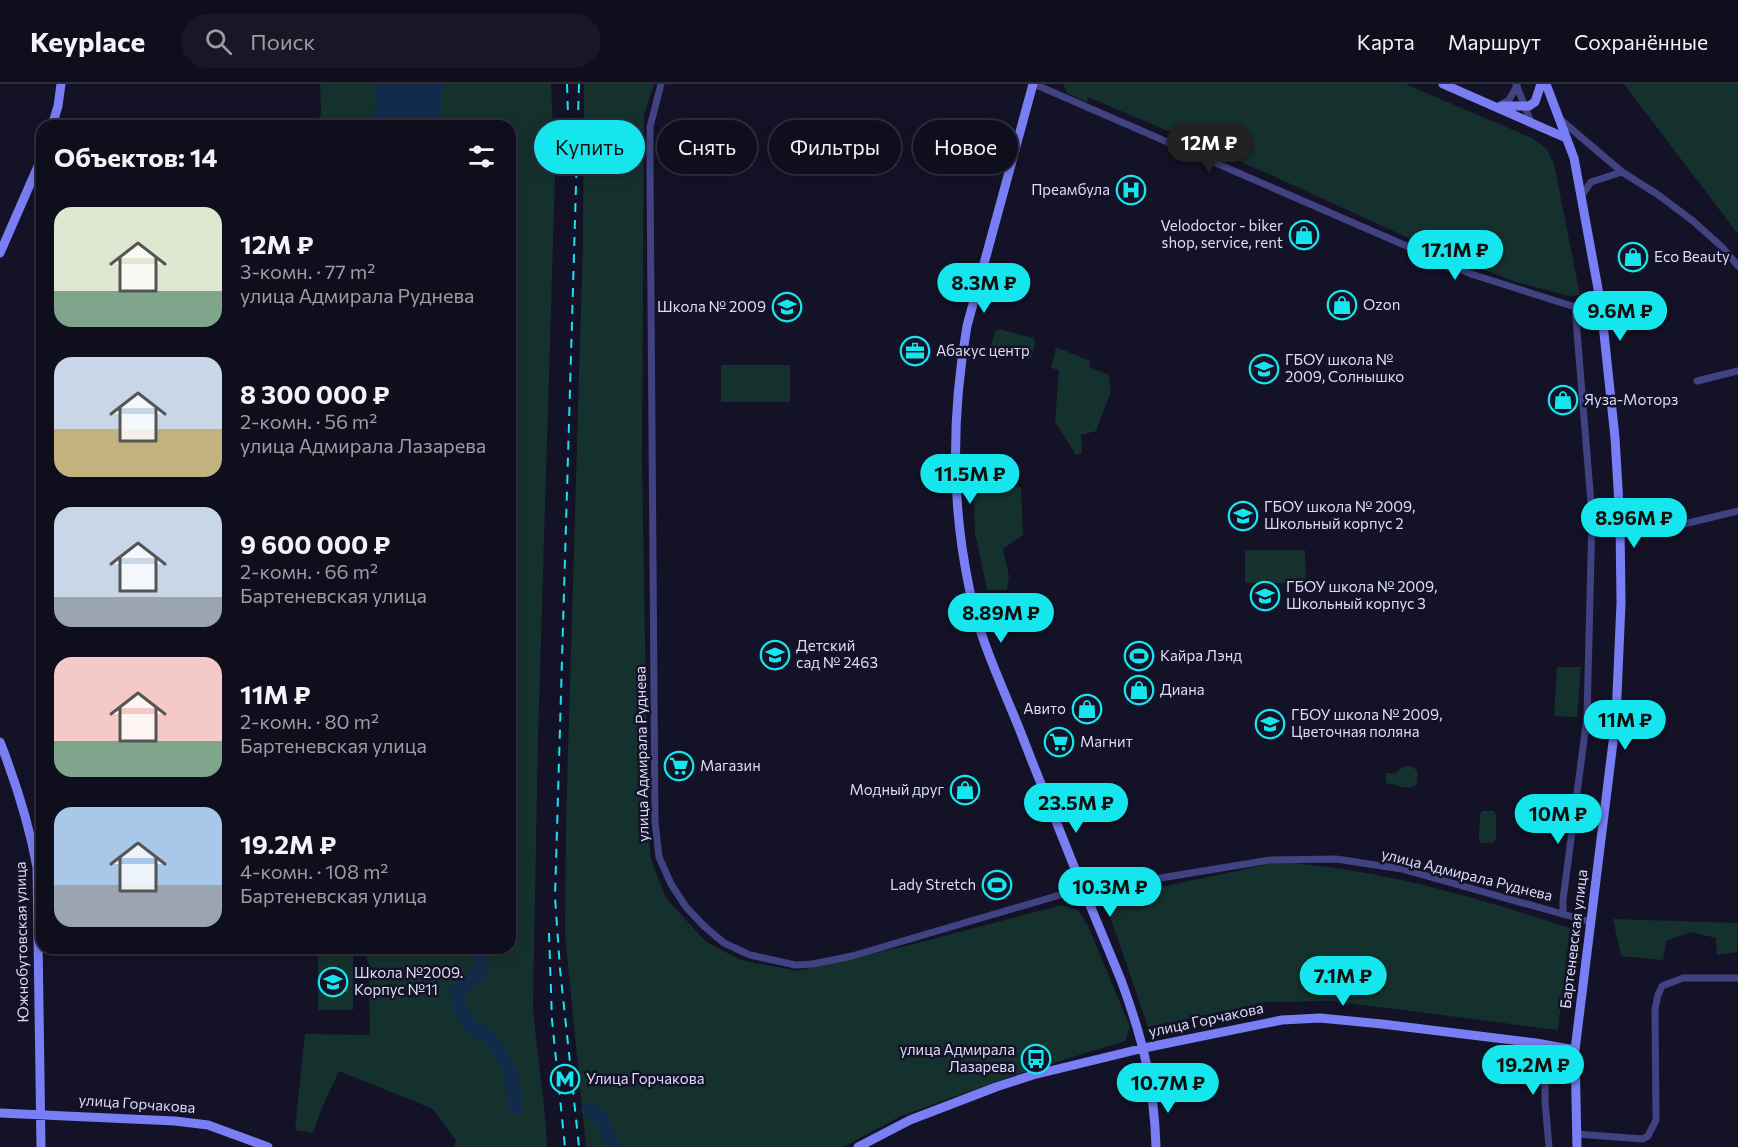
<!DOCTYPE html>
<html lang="ru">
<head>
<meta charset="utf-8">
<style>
	:root { --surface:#0f0e1d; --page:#181726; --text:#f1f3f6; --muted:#9b9ca4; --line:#2f2e3b; --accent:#15e6ed }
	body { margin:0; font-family:Commissioner,sans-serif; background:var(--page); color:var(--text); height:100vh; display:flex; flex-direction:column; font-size:22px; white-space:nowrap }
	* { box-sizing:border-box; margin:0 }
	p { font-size:20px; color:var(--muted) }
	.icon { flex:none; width:33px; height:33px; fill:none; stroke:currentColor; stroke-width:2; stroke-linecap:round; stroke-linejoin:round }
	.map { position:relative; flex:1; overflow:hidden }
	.drawer { position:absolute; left:36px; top:36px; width:480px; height:834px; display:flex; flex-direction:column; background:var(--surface); border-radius:18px; box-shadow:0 3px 15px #0003,0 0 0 2px var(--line) }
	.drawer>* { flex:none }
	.top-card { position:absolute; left:534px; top:36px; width:570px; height:54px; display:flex; gap:12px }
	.price { position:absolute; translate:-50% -51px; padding:0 14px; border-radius:21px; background:var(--accent); color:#111; font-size:20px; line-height:39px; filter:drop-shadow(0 2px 3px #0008) }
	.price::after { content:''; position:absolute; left:50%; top:36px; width:18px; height:14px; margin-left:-9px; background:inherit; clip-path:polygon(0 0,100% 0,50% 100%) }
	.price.selected { background:#222; color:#fff }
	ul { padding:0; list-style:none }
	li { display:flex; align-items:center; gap:18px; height:150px; padding:0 18px }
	li span { display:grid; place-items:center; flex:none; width:168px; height:120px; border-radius:18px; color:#555 }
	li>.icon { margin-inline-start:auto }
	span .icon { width:72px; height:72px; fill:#fffc; stroke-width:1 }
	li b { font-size:26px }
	h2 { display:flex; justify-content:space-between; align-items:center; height:72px; padding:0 18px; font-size:26px }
	.pill { padding:0 21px; border-radius:27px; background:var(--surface); box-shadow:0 3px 15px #0003,0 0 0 2px var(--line); font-size:21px; line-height:54px }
	.pill.selected { background:var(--accent); color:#111 }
	header { display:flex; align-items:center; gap:36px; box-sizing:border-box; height:84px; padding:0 30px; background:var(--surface); border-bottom:2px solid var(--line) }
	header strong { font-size:28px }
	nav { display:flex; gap:33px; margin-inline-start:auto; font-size:21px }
	.search { width:420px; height:54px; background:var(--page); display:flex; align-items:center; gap:15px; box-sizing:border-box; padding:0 21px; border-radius:33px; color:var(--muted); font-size:22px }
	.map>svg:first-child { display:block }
	.green { fill:#15312e }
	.water { fill:#132b4a }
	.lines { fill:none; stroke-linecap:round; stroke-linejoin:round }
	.river { stroke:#132b4a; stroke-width:14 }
	.street { stroke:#414282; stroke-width:7 }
	.secondary { stroke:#797ef5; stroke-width:9 }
	.rail { stroke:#15e6ed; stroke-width:2; stroke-dasharray:9 8; stroke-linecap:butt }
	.labels { text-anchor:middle; stroke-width:5; stroke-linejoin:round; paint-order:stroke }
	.poi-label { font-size:15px; fill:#dcdbfc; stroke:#141227; text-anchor:start }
	.street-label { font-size:15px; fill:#dcdbfc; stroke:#141227 }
</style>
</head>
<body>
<header>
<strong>Keyplace</strong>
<div class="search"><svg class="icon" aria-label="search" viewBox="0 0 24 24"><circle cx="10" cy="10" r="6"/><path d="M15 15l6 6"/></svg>Поиск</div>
<nav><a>Карта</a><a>Маршрут</a><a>Сохранённые</a></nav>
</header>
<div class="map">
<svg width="1738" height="1063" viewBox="0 0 1738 1063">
	<rect width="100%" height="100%" fill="#141227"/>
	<path class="green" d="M320,0h231l4,93 -17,560 -5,267c3,48 12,94 14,143h-93l2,-7 -23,-31 -94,-38 -18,39 -8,23 -18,-3 10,-96 65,1 -1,-65 -4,-22h145v-822h-195l6,-12z
		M584,0h70l-10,31 -2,342 5,306 3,94 16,41 40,44 35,18 57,11 112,-26 152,-40 16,5 11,18 41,99 -5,14 -104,32 -120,43 -58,31h-257l-21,-213 1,-112 17,-582z
		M1063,0h342l127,54 14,10 8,16 26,131 -11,1 -53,-14 -77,-30 -170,-78 -181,-77 -1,5 -20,-9z
		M1624,0h114v150z
		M999,245l34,9 2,4 -4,16 -4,1 -34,-9 -2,-4 4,-15z
		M1056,263l34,14 -1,6 20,8 2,16 -15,40 -15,4 1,18 -6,2 -21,-34 4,-51 -8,-2z
		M721,281h69v37h-69z
		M1005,379l5,6 1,18h10l2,48 -20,14 6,27 -2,14h-20l-12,-57 -2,-69z
		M1245,466h60l1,33h-61z
		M1557,583h24l-4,50 -23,-1z
		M1407,682l6,1 5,5 -1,12c-10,8 -20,0 -31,-1v-10h9l6,-5z
		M1482,727h12l2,4v25l-4,3h-10l-3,-3 1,-26z
		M1279,778c102,7 195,35 291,66l-12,102 -226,-29 -65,1 -119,25 -44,-128z
		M1613,835l125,4 -1,29 -20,3 -1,-17 -25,-6 -25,9 -3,19 -42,-4z
		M318,864h35v62h-35z"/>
	<path class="water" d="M376,0h67l-4,42h-69l5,-18z"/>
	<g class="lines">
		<path class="river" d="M473,864l7,10 2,11c-7,9 -17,13 -25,22 2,9 3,24 10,31 7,8 19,11 26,20 16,20 20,41 23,66
			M588,1025l13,9 13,29"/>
		<path class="street" d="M661,0l-11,43v44l5,651 4,35 12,27 15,23 18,19 20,17 26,12 45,10 18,-1 39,-8 211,-62 207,-34 66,-1 66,10 189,53
			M1034,0l437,190 104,33 26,-2
			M1516,0l15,38
			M1499,22l10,-6 8,-14
			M1561,36l61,52 35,22 36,27 29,26 16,19
			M1582,111l9,-13 31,-10
			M1697,297l41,-10
			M1659,446l79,-19
			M1563,830v-14l24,-183 5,-201 -17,-209
			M1545,960v57l4,46
			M1576,1050l67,5 5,-3 8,-16 -1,-111 3,-14 4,-9 21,-8h55"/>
		<path class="secondary" d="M1033,0l-66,242c-15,86 -16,175 2,261 9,49 32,96 50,141 33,85 67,169 102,252 22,60 33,103 35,167
			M1443,0l123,54
			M1546,0l28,74 27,147 14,133 5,83 1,82 -5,115 -41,332 2,97
			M1501,22h28l6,-4 6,-18
			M52,42l6,-20 3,-22
			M0,169l42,-96
			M0,658c16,41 29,82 37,125l4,280
			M0,1029l175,8 33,4 60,22
			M858,1063l52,-27 86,-33 37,-12 111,-27 138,-28 38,-2 62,6 154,19 39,7"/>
		<path class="rail" d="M567,0l2,60
			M579,0l-24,813 5,72 19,178
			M549,849l3,87 13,127"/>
	</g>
	<defs>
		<g id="hospital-ring" transform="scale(1.5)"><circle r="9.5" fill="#141227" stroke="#15e6ed" stroke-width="1.5"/><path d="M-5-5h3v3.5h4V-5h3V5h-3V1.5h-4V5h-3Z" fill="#15e6ed"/></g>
		<g id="shop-ring" transform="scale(1.5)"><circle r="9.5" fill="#141227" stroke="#15e6ed" stroke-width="1.5"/><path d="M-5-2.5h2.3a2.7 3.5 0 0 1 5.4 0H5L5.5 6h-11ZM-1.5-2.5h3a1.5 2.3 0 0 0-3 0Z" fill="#15e6ed"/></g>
		<g id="school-ring" transform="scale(1.5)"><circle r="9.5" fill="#141227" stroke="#15e6ed" stroke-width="1.5"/><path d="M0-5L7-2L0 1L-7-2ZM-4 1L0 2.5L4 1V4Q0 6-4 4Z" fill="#15e6ed"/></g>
		<g id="office-ring" transform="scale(1.5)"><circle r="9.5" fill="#141227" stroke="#15e6ed" stroke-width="1.5"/><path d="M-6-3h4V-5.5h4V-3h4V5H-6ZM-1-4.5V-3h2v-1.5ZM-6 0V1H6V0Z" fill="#15e6ed"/></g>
		<g id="stadium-ring" transform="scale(1.5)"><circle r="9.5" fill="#141227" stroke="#15e6ed" stroke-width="1.5"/><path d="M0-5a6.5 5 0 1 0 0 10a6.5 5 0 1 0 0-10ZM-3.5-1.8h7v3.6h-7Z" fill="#15e6ed"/></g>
		<g id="supermarket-ring" transform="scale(1.5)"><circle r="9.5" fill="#141227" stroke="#15e6ed" stroke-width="1.5"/><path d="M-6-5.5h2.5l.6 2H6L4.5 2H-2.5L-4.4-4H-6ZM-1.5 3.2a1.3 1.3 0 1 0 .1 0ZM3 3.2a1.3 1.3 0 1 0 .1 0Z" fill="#15e6ed"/></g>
		<g id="bus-ring" transform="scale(1.5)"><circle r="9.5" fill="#141227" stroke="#15e6ed" stroke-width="1.5"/><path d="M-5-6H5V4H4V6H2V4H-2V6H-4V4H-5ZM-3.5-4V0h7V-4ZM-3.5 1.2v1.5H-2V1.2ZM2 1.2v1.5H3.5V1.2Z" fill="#15e6ed"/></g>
		<g id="metro-ring" transform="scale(1.5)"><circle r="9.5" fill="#141227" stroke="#15e6ed" stroke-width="1.5"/><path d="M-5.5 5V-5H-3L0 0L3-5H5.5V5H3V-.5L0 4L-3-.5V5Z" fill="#15e6ed"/></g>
	</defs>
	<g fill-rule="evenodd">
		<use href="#hospital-ring" x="1131" y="106"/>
		<use href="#shop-ring" x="1304" y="151"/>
		<use href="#shop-ring" x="1633" y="173"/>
		<use href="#shop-ring" x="1342" y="221"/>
		<use href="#school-ring" x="787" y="223"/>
		<use href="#office-ring" x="915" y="267"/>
		<use href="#school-ring" x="1264" y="285"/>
		<use href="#shop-ring" x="1563" y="316"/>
		<use href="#school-ring" x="1243" y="432"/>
		<use href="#school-ring" x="1265" y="512"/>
		<use href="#school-ring" x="775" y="571"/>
		<use href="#stadium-ring" x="1139" y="572"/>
		<use href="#shop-ring" x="1139" y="606"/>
		<use href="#shop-ring" x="1087" y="625"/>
		<use href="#school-ring" x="1270" y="640"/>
		<use href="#supermarket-ring" x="1059" y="658"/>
		<use href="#supermarket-ring" x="679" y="682"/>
		<use href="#shop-ring" x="965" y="706"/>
		<use href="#stadium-ring" x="997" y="801"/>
		<use href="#school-ring" x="333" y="898"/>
		<use href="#bus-ring" x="1036" y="975"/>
		<use href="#metro-ring" x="565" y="995"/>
	</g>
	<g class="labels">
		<g class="poi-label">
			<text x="1110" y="111" text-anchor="end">Преамбула</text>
			<text x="1283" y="147" text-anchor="end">Velodoctor - biker<tspan x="1283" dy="17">shop, service, rent</tspan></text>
			<text x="1654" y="178">Eco Beauty</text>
			<text x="1363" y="226">Ozon</text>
			<text x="766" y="228" text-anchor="end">Школа № 2009</text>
			<text x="936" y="272">Абакус центр</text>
			<text x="1285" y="281">ГБОУ школа №<tspan x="1285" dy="17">2009, Солнышко</tspan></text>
			<text x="1584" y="321">Яуза-Моторз</text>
			<text x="1264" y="428">ГБОУ школа № 2009,<tspan x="1264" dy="17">Школьный корпус 2</tspan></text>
			<text x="1286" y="508">ГБОУ школа № 2009,<tspan x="1286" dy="17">Школьный корпус 3</tspan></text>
			<text x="796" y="567">Детский<tspan x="796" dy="17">сад № 2463</tspan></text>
			<text x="1160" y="577">Кайра Лэнд</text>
			<text x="1160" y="611">Диана</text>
			<text x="1066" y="630" text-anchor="end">Авито</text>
			<text x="1291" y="636">ГБОУ школа № 2009,<tspan x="1291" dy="17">Цветочная поляна</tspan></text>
			<text x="1080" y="663">Магнит</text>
			<text x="700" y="687">Магазин</text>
			<text x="944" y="711" text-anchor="end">Модный друг</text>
			<text x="976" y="806" text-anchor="end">Lady Stretch</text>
			<text x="354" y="894">Школа №2009.<tspan x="354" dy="17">Корпус №11</tspan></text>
			<text x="1015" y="971" text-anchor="end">улица Адмирала<tspan x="1015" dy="17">Лазарева</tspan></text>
			<text x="586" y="1000">Улица Горчакова</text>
		</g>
		<g class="street-label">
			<text transform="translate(642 670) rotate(-91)" y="5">улица Адмирала Руднева</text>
			<text transform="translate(1467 791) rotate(14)" y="5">улица Адмирала Руднева</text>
			<text transform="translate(1574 855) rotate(-83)" y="5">Бартеневская улица</text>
			<text transform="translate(22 858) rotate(-91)" y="5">Южнобутовская улица</text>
			<text transform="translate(1206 936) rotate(-12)" y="5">улица Горчакова</text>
			<text transform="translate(137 1020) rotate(4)" y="5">улица Горчакова</text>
		</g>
	</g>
</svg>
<b class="price selected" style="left:1209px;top:90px">12M ₽</b>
<b class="price" style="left:1455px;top:197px">17.1M ₽</b>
<b class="price" style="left:984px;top:230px">8.3M ₽</b>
<b class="price" style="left:1620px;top:258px">9.6M ₽</b>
<b class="price" style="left:970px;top:421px">11.5M ₽</b>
<b class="price" style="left:1634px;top:465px">8.96M ₽</b>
<b class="price" style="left:1001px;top:560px">8.89M ₽</b>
<b class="price" style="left:1625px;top:667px">11M ₽</b>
<b class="price" style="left:1076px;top:750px">23.5M ₽</b>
<b class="price" style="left:1558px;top:761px">10M ₽</b>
<b class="price" style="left:1110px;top:834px">10.3M ₽</b>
<b class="price" style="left:1343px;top:923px">7.1M ₽</b>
<b class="price" style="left:1533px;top:1012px">19.2M ₽</b>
<b class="price" style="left:1168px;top:1030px">10.7M ₽</b>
<div class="top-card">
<a class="pill selected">Купить</a>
<a class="pill">Снять</a>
<a class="pill">Фильтры</a>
<a class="pill">Новое</a>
</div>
<section class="drawer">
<h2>Объектов: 14<svg class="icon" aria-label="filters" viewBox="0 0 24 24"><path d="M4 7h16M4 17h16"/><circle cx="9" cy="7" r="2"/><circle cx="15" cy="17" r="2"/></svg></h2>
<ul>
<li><span style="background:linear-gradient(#dfe7d0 70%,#7fa58c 0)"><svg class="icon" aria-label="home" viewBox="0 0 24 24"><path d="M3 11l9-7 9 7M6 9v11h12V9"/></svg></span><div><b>12M ₽</b><p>3-комн. · 77 m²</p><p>улица Адмирала Руднева</p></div></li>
<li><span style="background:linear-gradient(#c9d6e8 60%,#c2b280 0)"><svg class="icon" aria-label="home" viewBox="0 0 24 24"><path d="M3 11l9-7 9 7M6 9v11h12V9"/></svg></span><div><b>8 300 000 ₽</b><p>2-комн. · 56 m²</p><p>улица Адмирала Лазарева</p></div></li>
<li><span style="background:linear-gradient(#c9d6e8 75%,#9aa5b1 0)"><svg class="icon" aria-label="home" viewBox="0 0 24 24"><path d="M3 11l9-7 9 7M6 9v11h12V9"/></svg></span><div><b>9 600 000 ₽</b><p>2-комн. · 66 m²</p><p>Бартеневская улица</p></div></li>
<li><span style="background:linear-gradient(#f6c9c9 70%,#7fa58c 0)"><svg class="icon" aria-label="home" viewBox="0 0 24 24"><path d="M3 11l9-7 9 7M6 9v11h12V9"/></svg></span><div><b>11M ₽</b><p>2-комн. · 80 m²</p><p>Бартеневская улица</p></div></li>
<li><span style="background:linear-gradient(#a9c7e8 65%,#9aa5b1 0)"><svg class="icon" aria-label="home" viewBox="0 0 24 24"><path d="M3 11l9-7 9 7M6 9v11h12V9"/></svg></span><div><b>19.2M ₽</b><p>4-комн. · 108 m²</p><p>Бартеневская улица</p></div></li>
</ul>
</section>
</div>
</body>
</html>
